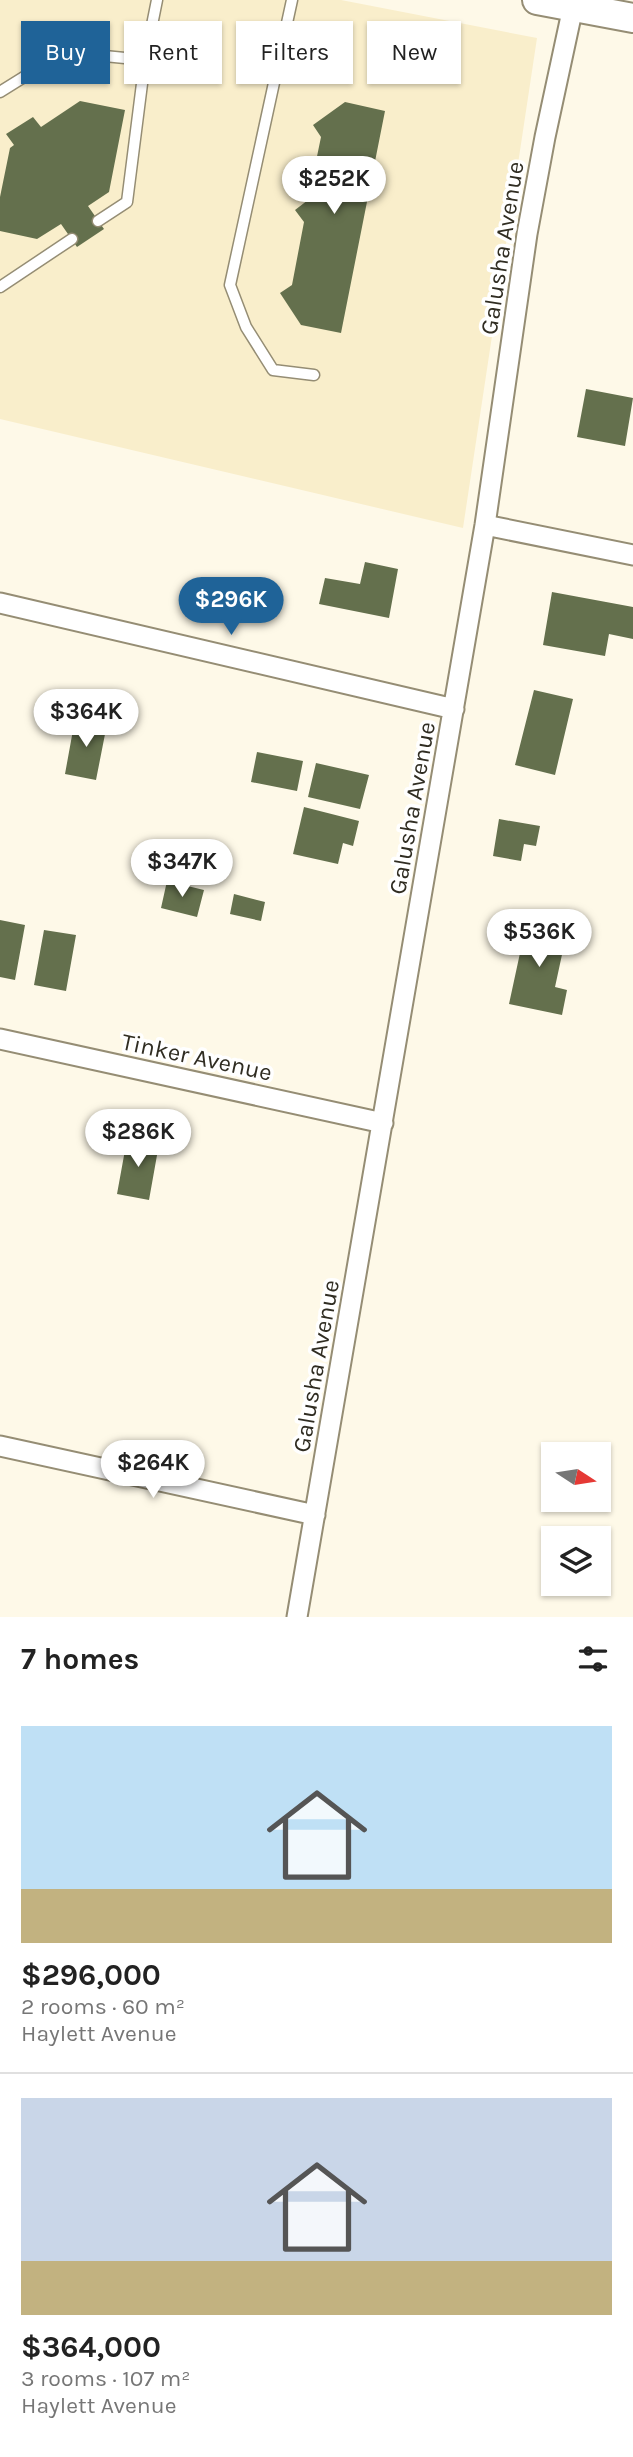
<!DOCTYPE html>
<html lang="en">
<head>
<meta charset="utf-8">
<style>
	:root { --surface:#fff; --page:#f6f6f6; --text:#222; --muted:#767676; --line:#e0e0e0; --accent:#1f6398 }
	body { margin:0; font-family:Karla,sans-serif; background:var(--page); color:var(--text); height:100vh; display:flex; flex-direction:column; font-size:26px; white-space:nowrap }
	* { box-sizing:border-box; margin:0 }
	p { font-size:23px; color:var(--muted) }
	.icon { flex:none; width:38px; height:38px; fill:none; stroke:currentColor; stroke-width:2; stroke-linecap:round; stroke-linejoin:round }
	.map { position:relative; height:1617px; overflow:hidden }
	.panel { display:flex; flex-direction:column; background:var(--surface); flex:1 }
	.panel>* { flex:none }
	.banner { position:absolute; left:21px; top:21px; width:592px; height:63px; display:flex; gap:14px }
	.needle { width:46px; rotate:102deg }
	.fabs { position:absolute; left:541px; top:1442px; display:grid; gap:14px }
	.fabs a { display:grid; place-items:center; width:70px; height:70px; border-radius:0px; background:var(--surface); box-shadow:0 2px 5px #0004; font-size:35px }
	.price { position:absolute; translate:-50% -60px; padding:0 16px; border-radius:24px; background:#fff; color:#222; font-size:23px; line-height:46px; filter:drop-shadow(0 2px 4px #0008) }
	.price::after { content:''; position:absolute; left:50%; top:42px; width:21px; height:16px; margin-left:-10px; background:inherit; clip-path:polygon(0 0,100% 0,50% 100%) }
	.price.active { background:var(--accent); color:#fff }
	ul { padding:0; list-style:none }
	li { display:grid; align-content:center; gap:14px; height:371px; padding:0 21px }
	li+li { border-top:2px solid var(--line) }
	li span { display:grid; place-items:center; height:217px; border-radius:0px; color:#555 }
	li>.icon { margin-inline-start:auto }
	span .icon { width:126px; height:126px; fill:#fffc; stroke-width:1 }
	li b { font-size:30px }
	h2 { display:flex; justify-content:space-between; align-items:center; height:84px; padding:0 21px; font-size:30px }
	.tag { padding:0 24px; border-radius:0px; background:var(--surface); box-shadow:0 2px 5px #0004; font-size:24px; line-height:63px }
	.tag.active { background:var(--accent); color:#fff }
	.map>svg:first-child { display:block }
	.built { fill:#f9eecb }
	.building { fill:#64704d }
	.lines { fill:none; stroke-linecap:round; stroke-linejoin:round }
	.service-casing { stroke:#958d74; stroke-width:13 }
	.minor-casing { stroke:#958d74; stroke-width:23 }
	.secondary-casing { stroke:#958d74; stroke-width:32 }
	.service { stroke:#fff; stroke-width:10 }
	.minor { stroke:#fff; stroke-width:19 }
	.secondary { stroke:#fff; stroke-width:28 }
	.labels { text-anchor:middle; stroke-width:7; stroke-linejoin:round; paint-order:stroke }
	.street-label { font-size:24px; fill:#302d22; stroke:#fff }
</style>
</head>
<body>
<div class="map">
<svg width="633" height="1617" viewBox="0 0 633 1617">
	<rect width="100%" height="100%" fill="#fef9e8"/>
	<path class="built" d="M0,0h341l196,38 -74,490 -463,-109z"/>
	<path class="building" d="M80,101l45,9 -16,82 -21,14 16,23 -27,18 -16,-23 -24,15 -37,-8v-34l10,-49 4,-3 -8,-11 27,-17 8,10z
		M345,102l40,9 -44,222 -40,-8 -21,-32 12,-8 12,-63 -9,-12 13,-10 13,-63 -8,-12z
		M586,389l47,9 -8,48 -48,-9z
		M365,562l33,7 -9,49 -70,-14 6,-26 35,6z
		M552,592l81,15v32l-24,-5 -4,22 -62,-11z
		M534,690l39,9 -18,76 -40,-10z
		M75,719l32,5 -11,56 -31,-6z
		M257,752l46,9 -6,30 -46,-9z
		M316,763l53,12 -9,34 -52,-12z
		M304,807l55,14 -6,25 -10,-3 -5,21 -45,-10z
		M499,819l41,7 -4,20 -12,-2 -3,17 -28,-5z
		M167,881l37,9 -7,27 -36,-9z
		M234,894l31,8 -4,19 -31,-7z
		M528,916l30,6 -5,26 10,2 -8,37 12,3 -5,25 -53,-11z
		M0,920l25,5 -10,55 -15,-3z
		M44,930l32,5 -10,56 -32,-6z
		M127,1139l32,5 -10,56 -32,-6z"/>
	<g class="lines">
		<g class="service-casing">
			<path id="service" d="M292,0l-62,285 16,42 27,43 41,5
				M0,92l64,-40 81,8 12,-60
				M98,221l29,-19 18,-142
				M0,287l72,-48"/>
		</g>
		<g class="minor-casing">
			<path id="minor" d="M485,525l148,30
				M0,603l454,106
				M0,1039l383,84
				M0,1446l315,69
				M297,1617l188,-1092 42,-291 18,-97 28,-130"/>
		</g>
		<g class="secondary-casing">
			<path id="secondary" d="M537,0l96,18"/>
		</g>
		<use href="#service" class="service"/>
		<use href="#minor" class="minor"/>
		<use href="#secondary" class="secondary"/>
	</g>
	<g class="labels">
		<g class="street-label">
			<text transform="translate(502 248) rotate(-81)" y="8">Galusha Avenue</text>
			<text transform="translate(412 808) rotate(-80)" y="8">Galusha Avenue</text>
			<text transform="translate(197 1057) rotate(12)" y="8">Tinker Avenue</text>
			<text transform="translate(316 1366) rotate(-80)" y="8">Galusha Avenue</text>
		</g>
	</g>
</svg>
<div class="fabs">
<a><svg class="needle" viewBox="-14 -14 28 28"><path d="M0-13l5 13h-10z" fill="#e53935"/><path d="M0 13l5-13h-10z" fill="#767676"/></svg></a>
<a><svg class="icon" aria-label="layers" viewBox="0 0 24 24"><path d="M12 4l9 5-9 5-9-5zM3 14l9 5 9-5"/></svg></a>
</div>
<b class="price" style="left:334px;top:216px">$252K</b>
<b class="price active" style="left:231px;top:637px">$296K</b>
<b class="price" style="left:86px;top:749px">$364K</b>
<b class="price" style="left:182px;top:899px">$347K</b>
<b class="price" style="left:539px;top:969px">$536K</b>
<b class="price" style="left:138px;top:1169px">$286K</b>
<b class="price" style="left:153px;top:1500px">$264K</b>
<div class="banner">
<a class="tag active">Buy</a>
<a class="tag">Rent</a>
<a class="tag">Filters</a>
<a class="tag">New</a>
</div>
</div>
<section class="panel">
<h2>7 homes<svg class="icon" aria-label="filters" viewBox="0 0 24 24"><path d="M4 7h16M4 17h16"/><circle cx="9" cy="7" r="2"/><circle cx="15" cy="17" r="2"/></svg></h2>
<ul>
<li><span style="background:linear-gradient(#bfe0f5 75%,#c2b280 0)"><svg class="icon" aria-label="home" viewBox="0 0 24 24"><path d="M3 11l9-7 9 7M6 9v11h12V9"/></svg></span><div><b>$296,000</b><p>2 rooms · 60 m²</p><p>Haylett Avenue</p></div></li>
<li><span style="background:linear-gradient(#c9d6e8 75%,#c2b280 0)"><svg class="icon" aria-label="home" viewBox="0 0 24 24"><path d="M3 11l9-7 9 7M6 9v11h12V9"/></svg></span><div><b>$364,000</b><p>3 rooms · 107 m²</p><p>Haylett Avenue</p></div></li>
</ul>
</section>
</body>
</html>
